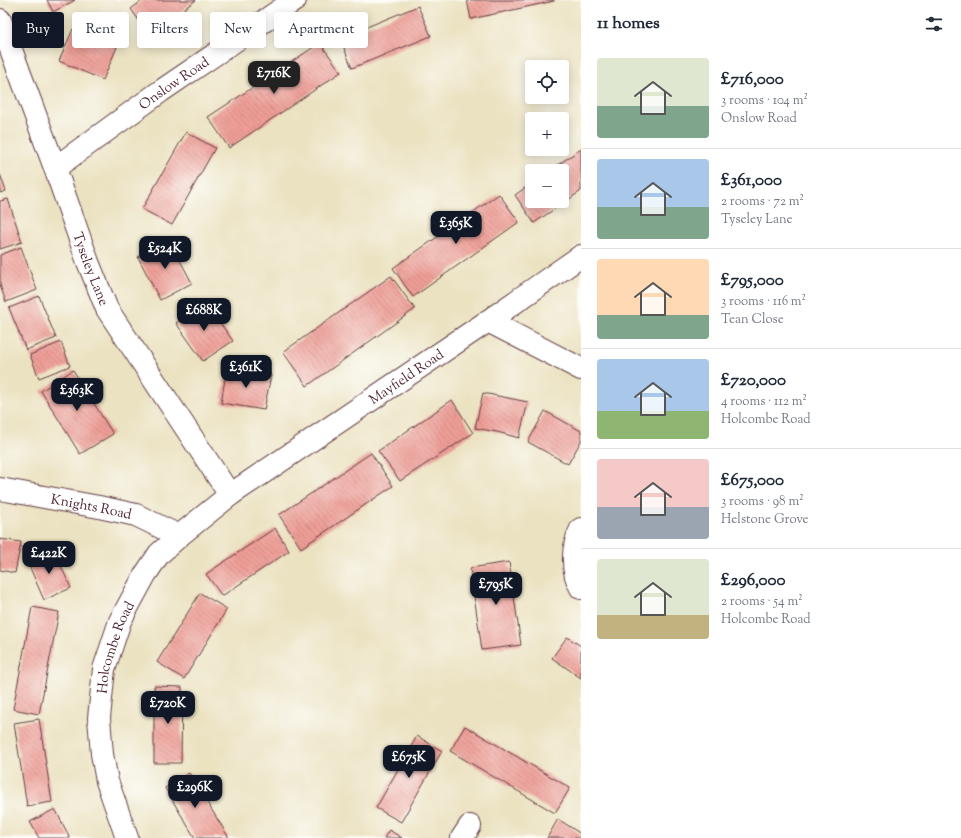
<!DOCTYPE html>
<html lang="en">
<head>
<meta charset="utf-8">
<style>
	:root { --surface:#fff; --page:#f6f6f7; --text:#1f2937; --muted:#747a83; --line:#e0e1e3; --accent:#111827 }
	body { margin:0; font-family:"Sorts Mill Goudy",serif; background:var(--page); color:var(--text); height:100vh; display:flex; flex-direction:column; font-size:15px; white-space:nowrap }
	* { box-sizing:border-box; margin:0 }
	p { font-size:13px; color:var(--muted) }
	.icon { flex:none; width:22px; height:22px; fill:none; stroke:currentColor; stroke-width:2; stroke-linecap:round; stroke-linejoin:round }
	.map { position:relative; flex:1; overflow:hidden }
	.panel { display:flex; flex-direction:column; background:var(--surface); width:380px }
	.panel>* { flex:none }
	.guide { position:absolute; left:12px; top:12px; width:380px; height:36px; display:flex; gap:8px }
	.fabs { position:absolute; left:525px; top:60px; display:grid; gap:8px }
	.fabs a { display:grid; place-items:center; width:44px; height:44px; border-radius:4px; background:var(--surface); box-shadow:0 2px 10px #0003; font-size:20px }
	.price { position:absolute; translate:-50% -34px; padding:0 9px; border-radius:8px; background:var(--accent); color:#fff; font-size:13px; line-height:26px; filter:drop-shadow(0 1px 2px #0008) }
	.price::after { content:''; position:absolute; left:50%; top:24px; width:12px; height:9px; margin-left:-6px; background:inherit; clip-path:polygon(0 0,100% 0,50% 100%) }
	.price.active { background:#222; color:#fff }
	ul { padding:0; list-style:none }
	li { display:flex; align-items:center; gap:12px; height:100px; padding:0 16px }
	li+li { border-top:1px solid var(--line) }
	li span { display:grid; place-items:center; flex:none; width:112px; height:80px; border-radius:4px; color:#555 }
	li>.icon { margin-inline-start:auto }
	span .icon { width:48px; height:48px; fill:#fffc; stroke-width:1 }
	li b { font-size:17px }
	h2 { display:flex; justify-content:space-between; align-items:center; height:48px; padding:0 16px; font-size:17px }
	.tag { padding:0 14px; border-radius:4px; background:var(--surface); box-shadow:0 2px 10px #0003; font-size:14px; line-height:36px }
	.tag.active { background:var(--accent); color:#fff }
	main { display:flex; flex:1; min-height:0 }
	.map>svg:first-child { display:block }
	.building { fill:url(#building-back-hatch) }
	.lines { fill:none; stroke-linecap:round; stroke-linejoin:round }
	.street-casing { stroke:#623c42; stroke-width:24 }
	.street { stroke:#fff; stroke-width:22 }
	.labels { text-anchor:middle; stroke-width:3; stroke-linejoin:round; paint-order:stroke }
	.street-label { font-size:14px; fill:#4a1f2b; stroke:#fdfcf7 }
</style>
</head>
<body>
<main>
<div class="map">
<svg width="581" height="838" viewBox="0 0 581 838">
	<defs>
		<pattern id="building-back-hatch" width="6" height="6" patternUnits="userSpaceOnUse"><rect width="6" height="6" fill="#ee9e96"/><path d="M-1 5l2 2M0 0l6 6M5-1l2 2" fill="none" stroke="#c3807b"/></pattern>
	</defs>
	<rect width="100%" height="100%" fill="#fdfcf7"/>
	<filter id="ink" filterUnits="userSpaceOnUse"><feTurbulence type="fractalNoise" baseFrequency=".025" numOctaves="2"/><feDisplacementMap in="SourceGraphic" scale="8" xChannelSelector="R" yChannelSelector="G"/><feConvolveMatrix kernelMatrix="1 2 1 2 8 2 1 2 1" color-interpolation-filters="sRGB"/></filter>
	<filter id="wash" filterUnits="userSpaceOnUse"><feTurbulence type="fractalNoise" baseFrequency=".012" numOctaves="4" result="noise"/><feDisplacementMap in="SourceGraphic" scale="16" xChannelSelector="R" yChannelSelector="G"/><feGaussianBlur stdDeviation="0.9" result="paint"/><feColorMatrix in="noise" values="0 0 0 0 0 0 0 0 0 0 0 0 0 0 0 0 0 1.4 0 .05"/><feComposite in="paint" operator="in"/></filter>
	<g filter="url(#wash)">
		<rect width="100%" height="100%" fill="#ebe2c1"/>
		<g id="blocks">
			<path class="building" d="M47,0h28l-22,12z
				M143,0h53l-47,35 -18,-26z
				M467,0h87v1l-83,18z
				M418,6l13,30 -79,32 -12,-30z
				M73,29l44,18 -14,33 -44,-19z
				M320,43l21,29 -112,76 -21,-31z
				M186,132l29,16 -43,77 -30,-16z
				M581,149v42l-47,32 -19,-28 17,-12v18h30v-30h-13z
				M0,174l6,17 -6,2z
				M499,194l20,28 -106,75 -20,-29z
				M8,199l14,43 -22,7v-48z
				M170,241l22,42 -32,17 -22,-43z
				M21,247l16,43 -31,12 -6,-17v-30z
				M391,276l24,33 -108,77 -24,-34z
				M39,296l17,42 -30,12 -17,-42z
				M205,302l28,39 -30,20 -27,-38z
				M61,342l9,24 -31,12 -9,-23z
				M227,367l44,8 -7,35 -43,-7z
				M73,370l40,64 -33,20 -39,-63z
				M483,393l45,9 -9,36 -22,-6 -22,-4z
				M452,400l21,33 -73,48 -22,-30z
				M545,411l36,20v10l-13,23 -40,-22z
				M371,453l22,33 -92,62 -22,-33z
				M275,528l14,23 -67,45 -16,-22z
				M0,539l21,3 -6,31 -15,-3z
				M53,549l18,39 -27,12 -17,-39z
				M509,562l12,83 -39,5 -12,-82z
				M200,593l27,16 -43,70 -27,-17z
				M32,607l27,5 -20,102 -26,-5z
				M567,637l14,9v32l-29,-20z
				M154,686l28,1 -1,76h-27z
				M39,719l13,83 -25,4 -13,-83z
				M465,726l105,62 -15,25 -105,-62z
				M417,736l25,15 -41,71 -25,-14z
				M189,773l11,18 29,47h-34l-30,-50z
				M55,809l15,29h-31l-9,-16z
				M558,819l23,15 -2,4h-32z
				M389,830l13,8h-18z"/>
		</g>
	</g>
	<g filter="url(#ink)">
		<use href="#blocks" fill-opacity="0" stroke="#623c42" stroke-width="1"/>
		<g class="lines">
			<g class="street-casing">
				<g id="street">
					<path id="s1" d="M0,20l55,148 33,94 19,47 123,186"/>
					<path id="s2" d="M55,168l106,-77 134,-91"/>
					<path d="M488,321l93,48"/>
					<path id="s3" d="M0,489l99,18 37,8 43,21"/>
					<path d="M581,529c-9,17 -10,42 0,59"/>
					<path id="s4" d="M127,838l-20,-57 -5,-27 -3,-36 5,-49 16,-48 25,-46 14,-21 20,-18 51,-41 258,-174 93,-65"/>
					<path d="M462,838l8,-12"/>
				</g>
			</g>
			<use href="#street" class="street"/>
		</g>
	</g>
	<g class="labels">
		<g class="street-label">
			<text dy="5" stroke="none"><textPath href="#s2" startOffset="146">Onslow Road</textPath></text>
			<text dy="5" stroke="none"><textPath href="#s1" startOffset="265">Tyseley Lane</textPath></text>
			<text dy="5" stroke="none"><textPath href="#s4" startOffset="606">Mayfield Road</textPath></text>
			<text dy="5" stroke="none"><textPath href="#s3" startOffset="93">Knights Road</textPath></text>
			<text dy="5" stroke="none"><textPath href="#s4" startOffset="197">Holcombe Road</textPath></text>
		</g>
	</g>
</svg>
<div class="fabs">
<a><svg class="icon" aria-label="locate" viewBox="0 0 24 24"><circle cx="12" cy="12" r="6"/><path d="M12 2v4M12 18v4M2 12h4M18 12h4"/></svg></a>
<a>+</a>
<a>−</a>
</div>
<b class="price active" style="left:274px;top:95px">£716K</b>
<b class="price" style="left:456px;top:245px">£365K</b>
<b class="price" style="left:165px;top:270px">£524K</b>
<b class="price" style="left:204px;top:332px">£688K</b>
<b class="price" style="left:246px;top:389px">£361K</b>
<b class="price" style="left:77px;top:412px">£363K</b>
<b class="price" style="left:49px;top:575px">£422K</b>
<b class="price" style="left:496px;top:606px">£795K</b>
<b class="price" style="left:168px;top:725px">£720K</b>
<b class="price" style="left:409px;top:779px">£675K</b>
<b class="price" style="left:195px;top:809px">£296K</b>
<div class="guide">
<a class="tag active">Buy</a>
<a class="tag">Rent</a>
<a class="tag">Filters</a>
<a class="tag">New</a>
<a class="tag">Apartment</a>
</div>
</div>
<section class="panel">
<h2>11 homes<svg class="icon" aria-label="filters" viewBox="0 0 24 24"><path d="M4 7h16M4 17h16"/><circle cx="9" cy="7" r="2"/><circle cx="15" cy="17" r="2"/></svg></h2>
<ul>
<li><span style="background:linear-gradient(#dfe7d0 60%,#7fa58c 0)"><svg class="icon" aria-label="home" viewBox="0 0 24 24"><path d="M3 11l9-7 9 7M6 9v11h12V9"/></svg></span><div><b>£716,000</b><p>3 rooms · 104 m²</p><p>Onslow Road</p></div></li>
<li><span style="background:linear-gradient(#a9c7e8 60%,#7fa58c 0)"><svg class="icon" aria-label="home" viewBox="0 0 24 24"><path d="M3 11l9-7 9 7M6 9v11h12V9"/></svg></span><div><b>£361,000</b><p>2 rooms · 72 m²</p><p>Tyseley Lane</p></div></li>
<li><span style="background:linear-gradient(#ffd9b3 70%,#7fa58c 0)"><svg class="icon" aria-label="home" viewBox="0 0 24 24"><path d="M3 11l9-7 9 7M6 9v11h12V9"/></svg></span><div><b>£795,000</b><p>3 rooms · 116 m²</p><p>Tean Close</p></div></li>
<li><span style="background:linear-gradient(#a9c7e8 65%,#8fb573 0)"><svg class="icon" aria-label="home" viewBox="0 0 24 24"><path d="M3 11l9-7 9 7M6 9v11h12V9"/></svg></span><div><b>£720,000</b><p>4 rooms · 112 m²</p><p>Holcombe Road</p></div></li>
<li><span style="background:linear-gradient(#f6c9c9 60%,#9aa5b1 0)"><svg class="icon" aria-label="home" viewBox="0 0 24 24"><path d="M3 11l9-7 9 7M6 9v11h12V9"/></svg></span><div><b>£675,000</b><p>3 rooms · 98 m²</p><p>Helstone Grove</p></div></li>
<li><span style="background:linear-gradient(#dfe7d0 70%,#c2b280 0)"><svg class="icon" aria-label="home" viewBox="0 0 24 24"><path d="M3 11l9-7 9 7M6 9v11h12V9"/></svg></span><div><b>£296,000</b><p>2 rooms · 54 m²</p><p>Holcombe Road</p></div></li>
</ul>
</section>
</main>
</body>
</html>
